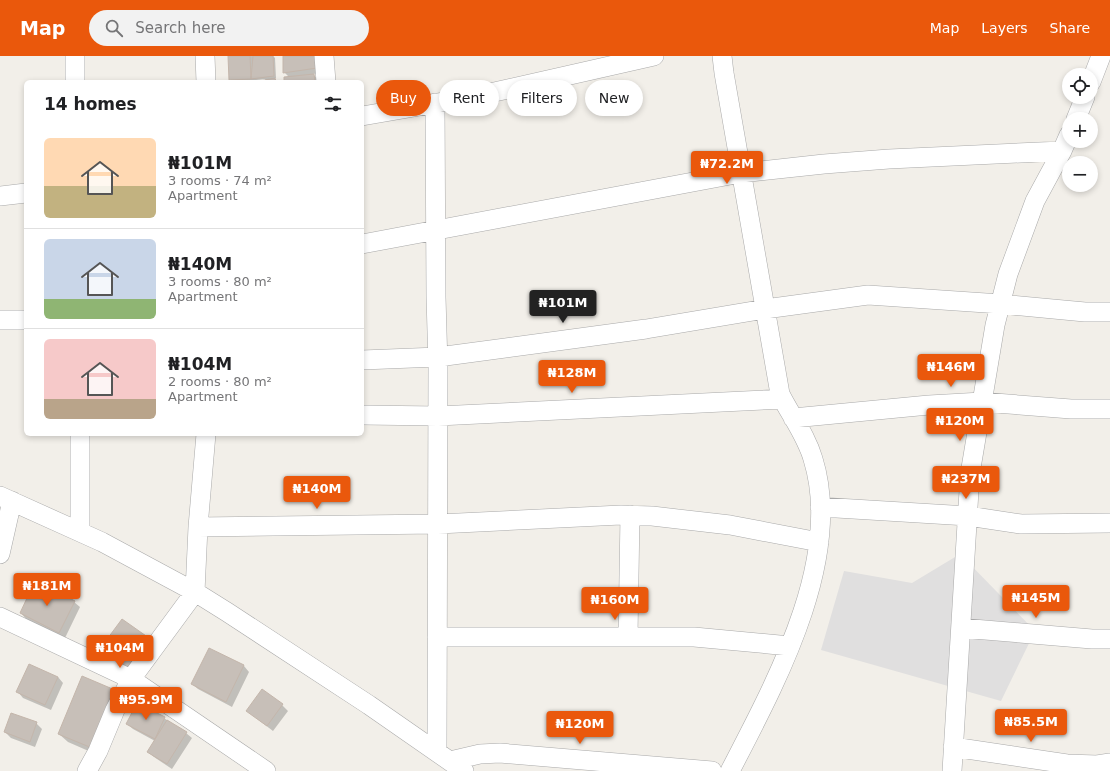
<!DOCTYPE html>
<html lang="en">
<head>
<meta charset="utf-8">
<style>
	:root { --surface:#fff; --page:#f2f2f2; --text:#202124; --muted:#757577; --line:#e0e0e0; --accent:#ea580c }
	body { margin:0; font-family:"DejaVu Sans",sans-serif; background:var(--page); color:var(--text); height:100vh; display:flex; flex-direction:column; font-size:15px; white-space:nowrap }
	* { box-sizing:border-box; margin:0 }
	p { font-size:13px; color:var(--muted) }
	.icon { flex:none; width:22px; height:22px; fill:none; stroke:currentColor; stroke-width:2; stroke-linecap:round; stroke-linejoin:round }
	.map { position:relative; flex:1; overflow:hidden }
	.panel { position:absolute; left:24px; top:24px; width:340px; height:356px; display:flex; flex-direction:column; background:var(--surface); border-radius:6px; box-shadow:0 2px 6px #0003 }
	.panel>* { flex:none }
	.top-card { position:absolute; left:376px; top:24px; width:380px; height:36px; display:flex; gap:8px }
	.buttons { position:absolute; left:1062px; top:12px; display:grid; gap:8px }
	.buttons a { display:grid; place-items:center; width:36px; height:36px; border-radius:50%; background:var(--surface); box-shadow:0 2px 6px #0003; font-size:20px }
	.price { position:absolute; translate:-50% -34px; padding:0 9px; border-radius:4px; background:var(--accent); color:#fff; font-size:13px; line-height:26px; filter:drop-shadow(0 1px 2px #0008) }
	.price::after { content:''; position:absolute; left:50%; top:24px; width:12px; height:9px; margin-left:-6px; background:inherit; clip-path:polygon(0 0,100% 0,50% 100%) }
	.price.on { background:#222; color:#fff }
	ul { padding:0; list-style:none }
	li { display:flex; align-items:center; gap:12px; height:100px; padding:0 20px }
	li+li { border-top:1px solid var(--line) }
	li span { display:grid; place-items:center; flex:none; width:112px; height:80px; border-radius:6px; color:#555 }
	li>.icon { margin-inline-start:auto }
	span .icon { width:48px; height:48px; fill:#fffc; stroke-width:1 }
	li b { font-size:17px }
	h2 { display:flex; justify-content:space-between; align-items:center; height:48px; padding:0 20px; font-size:17px }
	.chip { padding:0 14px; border-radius:18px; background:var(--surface); box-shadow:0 2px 6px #0003; font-size:14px; line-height:36px }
	.chip.on { background:var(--accent); color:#fff }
	header { display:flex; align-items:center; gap:24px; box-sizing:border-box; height:56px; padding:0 20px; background:var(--accent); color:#fff }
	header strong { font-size:19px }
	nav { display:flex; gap:22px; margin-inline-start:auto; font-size:14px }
	.search { width:280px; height:36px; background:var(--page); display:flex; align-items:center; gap:10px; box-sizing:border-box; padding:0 14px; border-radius:22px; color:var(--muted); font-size:15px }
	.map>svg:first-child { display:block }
	.residential { fill:#e0dfdf }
	.shadow { fill:#0003 }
	.building { fill:#c7bfb8; stroke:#c4b6ab }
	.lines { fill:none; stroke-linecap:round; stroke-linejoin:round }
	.minor-casing { stroke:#a9a9a9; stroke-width:20 }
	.minor { stroke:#fff; stroke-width:19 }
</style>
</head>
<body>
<header>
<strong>Map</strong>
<div class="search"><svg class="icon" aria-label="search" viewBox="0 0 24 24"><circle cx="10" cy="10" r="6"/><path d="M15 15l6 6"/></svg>Search here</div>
<nav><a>Map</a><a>Layers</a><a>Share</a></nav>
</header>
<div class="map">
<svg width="1110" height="715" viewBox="0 0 1110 715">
	<rect width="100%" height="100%" fill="#f2efe9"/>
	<path class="residential" d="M960,498l75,77 -34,70 -180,-51 23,-79 68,12z"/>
	<path class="shadow" d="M229,0h47h-3l2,2 1,20h-2l4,4h-18l6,-1 -1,-2 -9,1 1,2h-24l-3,-3z
		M284,0h39v17l-10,1 7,8h-35l4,-5 -5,-5z
		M74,546l6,5 -15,31 -39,-19 -5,-6z
		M148,583l6,6 -22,29 -32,-25z
		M209,593l35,17 5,6 -17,35 -34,-18 -6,-5z
		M58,621l5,6 -12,27 -28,-12 -5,-6z
		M82,622l18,78 -32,-14 -9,-8z
		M282,649l6,6 -15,20 -26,-20z
		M164,662l22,15 6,5 -20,31 -18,-12 -6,-5 7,-11 -22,-12 -6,-5z
		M36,667l6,6 -7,18 -24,-9 -6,-6z"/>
	<path class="building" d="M228,0h22l1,23 -22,1z
		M253,0h20l1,20 -23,3z
		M283,0h34v12l-34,5z
		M314,18l1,8h-31v-5z
		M275,22l1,4h-21z
		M35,525l40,20 -16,32 -39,-20z
		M122,563l27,19 -23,31 -27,-19z
		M209,592l35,17 -18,37 -35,-18z
		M29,608l29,13 -13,28 -29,-13z
		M82,620l33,14 -23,58 -34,-14z
		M262,633l21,15 -16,22 -21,-15z
		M137,647l28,14 -10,22 -29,-15z
		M11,657l26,9 -7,20 -26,-10z
		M167,664l20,12 -20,32 -20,-12z"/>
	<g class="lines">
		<g class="minor-casing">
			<path id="minor" d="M205,0l1,26
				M324,0l2,26
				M722,0l2,17 56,321c11,22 26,41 33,65 31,100 -38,225 -83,312
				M75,26v-26
				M1091,26l10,-26
				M435,47l1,194 2,69 -1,386
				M362,60l110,-19 182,-41
				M1076,63l9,-22
				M0,140l26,-3
				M362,188l379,-71 83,-9 65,-5 173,-8
				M0,264h26
				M362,304l76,-3 208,-28 119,-20 103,-14 133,9 84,8h25
				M362,359l76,1 344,-17
				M793,362l136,-13 53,-3 89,7h39
				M0,440l102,46 93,50 32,20 142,93 95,66
				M820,451l148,9 53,8 89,-1
				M198,471l240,-3 183,-9 31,1 78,9 89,17
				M80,476v-98
				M0,498l12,-53
				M0,561l131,62 135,92
				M961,572l131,11h18
				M628,580l2,-121
				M437,581h257l96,9
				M953,691l114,17 30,1 13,-2
				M450,705l30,-7 20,-1 212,18
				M87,715l11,-20 17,-41 16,-31 64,-87 3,-65 8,-93
				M952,715l18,-297 25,-149 13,-51 27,-73 27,-50 7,-16"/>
		</g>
		<use href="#minor" class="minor"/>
	</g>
</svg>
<div class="buttons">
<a><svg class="icon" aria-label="locate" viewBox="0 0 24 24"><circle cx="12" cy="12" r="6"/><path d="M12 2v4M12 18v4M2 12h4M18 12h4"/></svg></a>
<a>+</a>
<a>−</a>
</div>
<b class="price" style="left:727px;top:129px">₦72.2M</b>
<b class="price on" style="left:563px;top:268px">₦101M</b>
<b class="price" style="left:951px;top:332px">₦146M</b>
<b class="price" style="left:572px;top:338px">₦128M</b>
<b class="price" style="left:960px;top:386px">₦120M</b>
<b class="price" style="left:966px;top:444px">₦237M</b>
<b class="price" style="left:317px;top:454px">₦140M</b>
<b class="price" style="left:47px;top:551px">₦181M</b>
<b class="price" style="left:1036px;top:563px">₦145M</b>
<b class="price" style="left:615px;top:565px">₦160M</b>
<b class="price" style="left:120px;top:613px">₦104M</b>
<b class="price" style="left:146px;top:665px">₦95.9M</b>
<b class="price" style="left:1031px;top:687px">₦85.5M</b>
<b class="price" style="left:580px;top:689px">₦120M</b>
<div class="top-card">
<a class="chip on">Buy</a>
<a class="chip">Rent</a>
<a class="chip">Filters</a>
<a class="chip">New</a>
</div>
<section class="panel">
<h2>14 homes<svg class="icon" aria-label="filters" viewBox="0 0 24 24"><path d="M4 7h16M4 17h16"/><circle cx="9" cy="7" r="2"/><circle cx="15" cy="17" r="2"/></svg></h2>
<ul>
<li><span style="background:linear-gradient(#ffd9b3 60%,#c2b280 0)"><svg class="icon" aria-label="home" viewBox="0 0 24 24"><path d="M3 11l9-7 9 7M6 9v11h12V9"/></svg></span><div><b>₦101M</b><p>3 rooms · 74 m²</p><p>Apartment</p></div></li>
<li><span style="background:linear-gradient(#c9d6e8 75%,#8fb573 0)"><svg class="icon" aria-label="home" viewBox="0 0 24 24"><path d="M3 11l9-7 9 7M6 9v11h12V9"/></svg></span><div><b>₦140M</b><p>3 rooms · 80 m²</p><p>Apartment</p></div></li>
<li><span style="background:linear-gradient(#f6c9c9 75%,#b9a48a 0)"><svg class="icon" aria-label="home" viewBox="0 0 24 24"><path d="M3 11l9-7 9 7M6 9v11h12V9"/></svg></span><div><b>₦104M</b><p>2 rooms · 80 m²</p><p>Apartment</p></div></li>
</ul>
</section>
</div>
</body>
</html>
